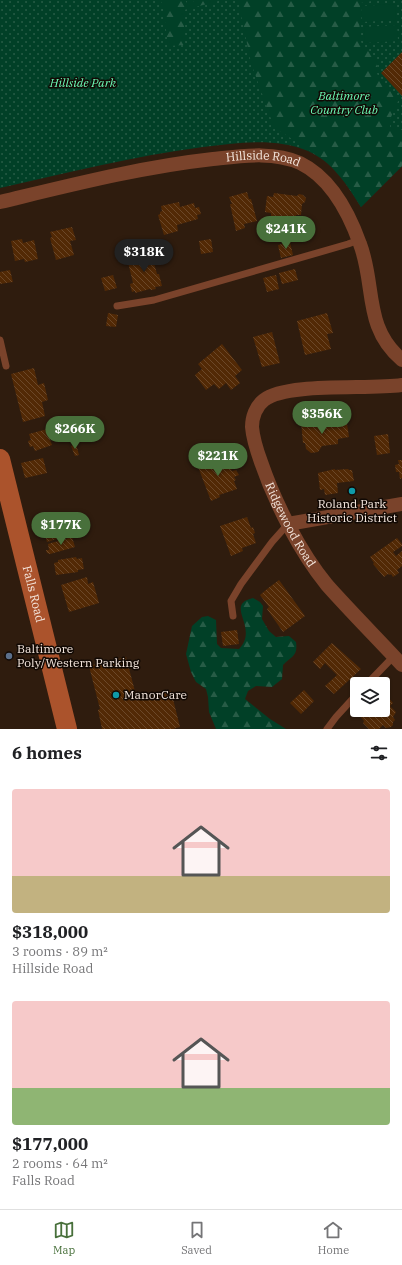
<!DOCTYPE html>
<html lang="en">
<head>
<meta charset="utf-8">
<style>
	:root { --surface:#fff; --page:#f2f2f2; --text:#202124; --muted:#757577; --line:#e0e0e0; --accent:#48703b }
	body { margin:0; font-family:"IBM Plex Serif",serif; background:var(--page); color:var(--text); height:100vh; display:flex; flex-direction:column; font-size:15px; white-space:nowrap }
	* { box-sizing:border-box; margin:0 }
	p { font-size:13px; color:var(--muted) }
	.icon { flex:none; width:22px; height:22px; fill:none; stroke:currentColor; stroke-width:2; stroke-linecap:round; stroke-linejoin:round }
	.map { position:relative; height:729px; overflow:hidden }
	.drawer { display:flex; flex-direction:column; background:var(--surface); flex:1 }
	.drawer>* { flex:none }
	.fabs { position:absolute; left:350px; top:677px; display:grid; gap:8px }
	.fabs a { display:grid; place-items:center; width:40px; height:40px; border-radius:4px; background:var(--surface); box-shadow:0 1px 3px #0004; font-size:20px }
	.price { position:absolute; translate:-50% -34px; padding:0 9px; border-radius:14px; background:var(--accent); color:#fff; font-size:13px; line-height:26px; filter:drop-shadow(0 1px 2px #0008) }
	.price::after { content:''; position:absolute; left:50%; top:24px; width:12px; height:9px; margin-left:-6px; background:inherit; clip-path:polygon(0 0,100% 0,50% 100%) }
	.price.selected { background:#222; color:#fff }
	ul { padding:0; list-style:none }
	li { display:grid; align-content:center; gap:8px; height:212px; padding:0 12px }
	li span { display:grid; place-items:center; height:124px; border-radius:4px; color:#555 }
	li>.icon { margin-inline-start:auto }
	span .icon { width:72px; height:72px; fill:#fffc; stroke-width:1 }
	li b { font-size:17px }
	h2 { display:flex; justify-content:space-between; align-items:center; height:48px; padding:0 12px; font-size:17px }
	.dock { display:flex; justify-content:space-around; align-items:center; height:56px; border-top:1px solid var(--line); background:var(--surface); font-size:11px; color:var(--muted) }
	.dock a { display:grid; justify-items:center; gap:2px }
	.dock .selected { color:var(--accent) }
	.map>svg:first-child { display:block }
	.grass { fill:url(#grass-dots) }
	.forest { fill:url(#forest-firs) }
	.pitch { fill:#014027 }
	.building { fill:url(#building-back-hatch) }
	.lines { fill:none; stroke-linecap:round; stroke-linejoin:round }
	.service { stroke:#7a432b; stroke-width:7 }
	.minor { stroke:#7a432b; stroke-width:14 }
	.secondary { stroke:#ab532c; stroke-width:20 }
	.culture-dot { fill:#0f9aa8; stroke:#110904; stroke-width:1.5 }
	.service-dot { fill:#5c6f8a; stroke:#110904; stroke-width:1.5 }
	.labels { text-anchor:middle; stroke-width:3; stroke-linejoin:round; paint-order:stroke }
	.park-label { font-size:12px; font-style:italic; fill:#6cfab5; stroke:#110904 }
	.street-label { font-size:12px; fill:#f5e7de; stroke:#110904 }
	.poi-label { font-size:12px; fill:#f5e7de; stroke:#110904; text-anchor:start }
</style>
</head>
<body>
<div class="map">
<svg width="402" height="729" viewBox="0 0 402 729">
	<defs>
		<pattern id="grass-dots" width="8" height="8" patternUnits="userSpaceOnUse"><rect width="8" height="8" fill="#014027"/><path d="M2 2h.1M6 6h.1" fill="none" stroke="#275c46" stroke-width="1.8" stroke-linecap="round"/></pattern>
		<pattern id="forest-firs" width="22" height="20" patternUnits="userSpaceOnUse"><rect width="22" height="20" fill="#014027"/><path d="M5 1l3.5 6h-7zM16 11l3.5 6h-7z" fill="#275c46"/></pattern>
		<pattern id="building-back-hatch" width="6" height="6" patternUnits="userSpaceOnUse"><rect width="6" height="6" fill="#522905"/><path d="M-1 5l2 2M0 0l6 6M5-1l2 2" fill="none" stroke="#6c4829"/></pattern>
	</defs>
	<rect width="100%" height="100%" fill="#2f1c0e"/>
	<path class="grass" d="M0,0h402v166l-41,41c-14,-22 -28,-45 -53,-56 -34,-14 -70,-8 -105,-4 -69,9 -136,26 -203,41z"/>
	<path class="forest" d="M160,0h25l2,3 11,-3h24l-38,10v35l-16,1 -5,-41z
		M238,0h139l-16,3 -2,7 1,31 17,20v13l22,25 -8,18 -1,11 12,2v36l-41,41 -15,-24 -18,-20 -54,-36 -23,-64z
		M253,598l7,4 3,4 -1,13 7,12 7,6 13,-1 7,6c2,14 -4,14 -13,23l-1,14 -10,8 -16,-1 -8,5 -3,8 25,20 16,10h-70l-7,-17 -1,-15 -2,-8 -10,-7 -5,-10 -5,-18 6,-28 10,-9 6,-1 8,4 1,24 4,4 18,1c21,-22 -16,-44 14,-51z"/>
	<path class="pitch" d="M395,4l1,16 -34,2 -1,-16z
		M397,25l1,16 -33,2 -1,-16z"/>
	<path class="building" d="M402,52v44l-21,-23z
		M247,192l2,7h2l6,22 -13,3 1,4 -9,3 -6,-27h2l-3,-7z
		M274,193l23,3 2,-2 4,1 3,3 -1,4 -3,2 -1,11h-5v5l-2,5 -17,-3 -1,3 -5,-1v-11l-6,-1 2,-16 6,1z
		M179,202l1,5 14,-4 1,5 4,-1 2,7 -4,1 1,4 -21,6 1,6 -14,4 -6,-20 2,-1v-2l2,-1 -1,-5z
		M72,227l4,13 -6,1 4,14 -18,5 -6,-22 2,-1 -2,-5z
		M22,239l1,4 11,-3 4,19 -13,3 -1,-3 -9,2 -4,-20z
		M211,239l2,13 -12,2 -2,-13z
		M290,242l3,13 -12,3 -3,-13z
		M151,252l6,22h2l3,12 -7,1 1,2 -5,1 -1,-1 -15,4v-2l-3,1 -2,-8 3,-1 -6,-25z
		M295,269l3,11 -16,4 -3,-11z
		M10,270l3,12 -13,2v-12z
		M113,275l4,13 -12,3 -4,-13z
		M276,275l3,14 -12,3 -4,-14z
		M108,313l10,2 -2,12 -10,-1z
		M327,313l6,20 -6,1 4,15 -26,6 -8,-34z
		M272,332l8,31 -18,4 -9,-30z
		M222,344l20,26 -7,6 5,7 -9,7 -5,-7 -7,6 -5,-5 -8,6 -11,-15 7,-6 -4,-5z
		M34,368l4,17 6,-2 4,17 -6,2 3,14 -22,6 -12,-48z
		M68,416l2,5 -5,2 -2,-5z
		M316,420l1,6 13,-3v1l8,-1v2l9,-1 2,13 -11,2v5l-16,2 -4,6 -7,1 -5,-4 -1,-6h-2l-2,-21z
		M51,428l3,8 -5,1 3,8 -17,6 -2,-5 -3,1 -2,-6 3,-1 -2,-6z
		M388,434l2,19 -13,2 -3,-19z
		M76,444l3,11 -4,1 -4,-10z
		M225,455l7,16 4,-1 3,5 -5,2 2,3 -2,1 3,8 -18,6 1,2 -9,4 -14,-37 9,-3v1z
		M43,458l4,15 -22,5 -4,-15z
		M398,460h4v18l-2,1 -1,-7h-3l-1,-7 4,-1z
		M335,469v1l13,-1 1,1h3l2,11 -17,2 1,10 -13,2 -1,-6 -4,1 -2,-17z
		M247,517l4,11 2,-1 2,6 -2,1 3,9 -14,5 1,3 -12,5 -11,-30z
		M67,525l3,10 -23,7 -3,-9z
		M72,537l3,10 -25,7 -3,-1 -1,-3h3l-1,-6z
		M397,538l5,6v2l-9,6 3,4 6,-5v15l-5,4 2,3 -6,4 -2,-3 -1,1 -2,-1 -4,3 -11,-13 1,-1 -4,-6z
		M76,557l1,2 5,-1 2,11 -6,1v2l-22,3 -2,-12 4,-1v-2z
		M87,577l1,7 5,-2 6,21 -30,9 -8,-27z
		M279,580l26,36 -22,16 -16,-23 2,-2 -9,-12 7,-6z
		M237,630l2,14 -16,2 -2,-14z
		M332,643l29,26 -27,25 -9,-8 12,-11 -12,-12 -5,6 -7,-7z
		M126,657l11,42 34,-8 9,36 -7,2h-71l-4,-19 2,-1 -11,-43z
		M304,690l10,11 -13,13 -11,-11z
		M387,696l6,7 -3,3 6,6 -3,5 2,3 -2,2v3l-2,2 -5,1 -3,-3 -4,4h-10l-6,-6 1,-2 -6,-7 5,-4h20v-13l1,2z"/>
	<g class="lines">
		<path class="service" d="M117,306l37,-6 194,-56 11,-4
			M0,340l6,26
			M233,616l-2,-15 10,-17 31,-42 16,-18
			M367,684l27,-28
			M327,729l9,-12 21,-23"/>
		<g class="minor">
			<path id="s1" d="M0,202c71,-17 141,-35 213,-43 28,-3 61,-8 87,4 31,15 49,50 60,81 16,42 3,83 42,116"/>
			<path id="s2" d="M402,385c-32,5 -115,-3 -138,15 -8,6 -12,17 -12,27 1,12 5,24 9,35 14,41 39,90 66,123 24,27 50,53 75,80"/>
			<path d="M288,524l114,-20"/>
		</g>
		<path class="secondary" id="s3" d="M0,459l67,270"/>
	</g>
	<g class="culture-dot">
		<circle cx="352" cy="491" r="4"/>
		<circle cx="116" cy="695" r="4"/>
	</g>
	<circle class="service-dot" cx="9" cy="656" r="4"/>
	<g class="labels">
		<g class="park-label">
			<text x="83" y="87">Hillside Park</text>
			<text x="344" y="100">Baltimore<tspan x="344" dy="14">Country Club</tspan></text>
		</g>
		<g class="street-label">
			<text dy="4" stroke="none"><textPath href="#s1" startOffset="268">Hillside Road</textPath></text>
			<text dy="4" stroke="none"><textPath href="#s2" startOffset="276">Ridgewood Road</textPath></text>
			<text dy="4" stroke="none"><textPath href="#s3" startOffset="139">Falls Road</textPath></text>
		</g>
		<g class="poi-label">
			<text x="352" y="508" text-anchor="middle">Roland Park<tspan x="352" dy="14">Historic District</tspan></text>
			<text x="17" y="653">Baltimore<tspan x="17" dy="14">Poly/Western Parking</tspan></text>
			<text x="124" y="699">ManorCare</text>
		</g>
	</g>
</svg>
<div class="fabs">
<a><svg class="icon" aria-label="layers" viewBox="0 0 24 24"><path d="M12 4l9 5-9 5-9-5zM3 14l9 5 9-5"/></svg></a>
</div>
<b class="price" style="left:286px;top:250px">$241K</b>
<b class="price selected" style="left:144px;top:273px">$318K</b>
<b class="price" style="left:322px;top:435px">$356K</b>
<b class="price" style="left:75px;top:450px">$266K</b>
<b class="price" style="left:218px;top:477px">$221K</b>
<b class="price" style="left:61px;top:546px">$177K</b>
</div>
<section class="drawer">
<h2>6 homes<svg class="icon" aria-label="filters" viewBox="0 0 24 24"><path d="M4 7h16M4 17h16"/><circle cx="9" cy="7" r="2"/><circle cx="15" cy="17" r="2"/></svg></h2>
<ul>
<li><span style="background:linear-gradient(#f6c9c9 70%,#c2b280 0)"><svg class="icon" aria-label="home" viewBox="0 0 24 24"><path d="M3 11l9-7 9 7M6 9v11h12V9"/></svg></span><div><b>$318,000</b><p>3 rooms · 89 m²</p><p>Hillside Road</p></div></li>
<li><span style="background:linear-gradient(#f6c9c9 70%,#8fb573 0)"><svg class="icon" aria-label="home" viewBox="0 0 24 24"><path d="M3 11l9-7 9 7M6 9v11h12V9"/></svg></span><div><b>$177,000</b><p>2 rooms · 64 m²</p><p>Falls Road</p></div></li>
</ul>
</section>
<nav class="dock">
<a class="selected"><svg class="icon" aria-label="map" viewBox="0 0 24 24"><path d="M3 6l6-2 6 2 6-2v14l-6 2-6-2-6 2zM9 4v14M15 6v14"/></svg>Map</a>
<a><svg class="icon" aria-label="saved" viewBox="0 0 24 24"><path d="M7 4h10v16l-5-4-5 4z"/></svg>Saved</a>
<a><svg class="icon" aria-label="home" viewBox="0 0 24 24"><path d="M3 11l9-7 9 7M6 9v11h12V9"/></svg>Home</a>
</nav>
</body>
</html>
